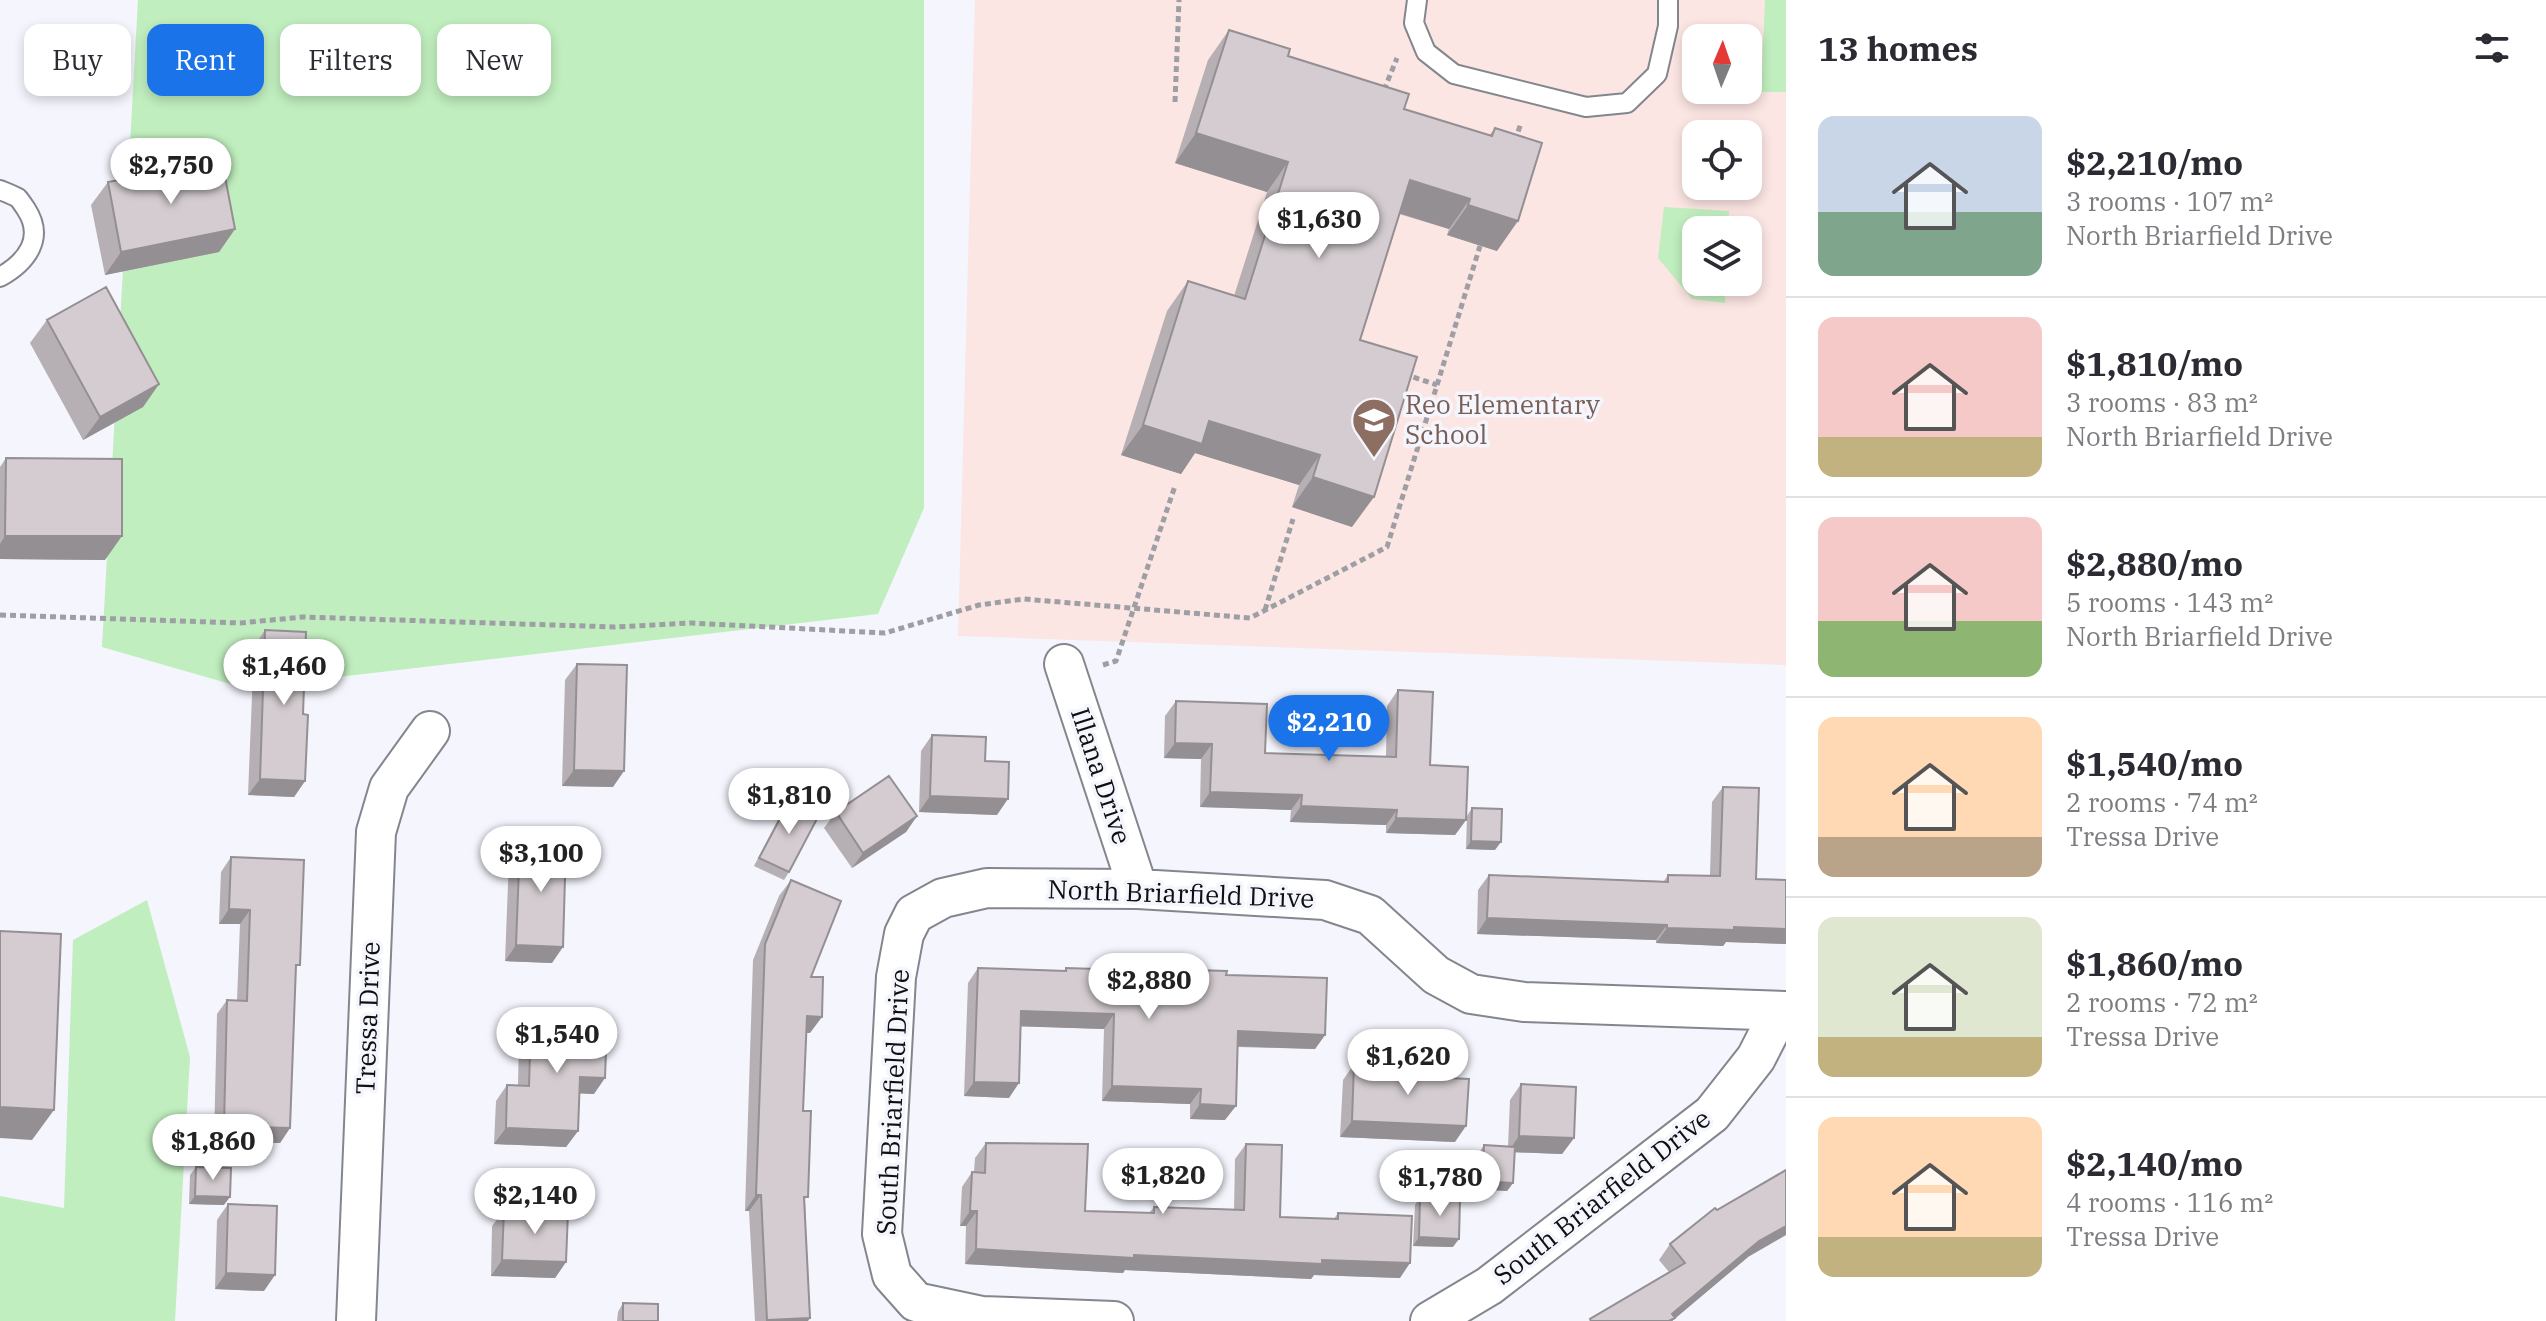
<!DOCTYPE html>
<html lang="en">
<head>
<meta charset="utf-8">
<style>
	:root { --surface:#fff; --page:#f7f7f7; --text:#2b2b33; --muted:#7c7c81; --line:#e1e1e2; --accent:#1a73e8 }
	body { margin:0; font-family:"IBM Plex Serif",serif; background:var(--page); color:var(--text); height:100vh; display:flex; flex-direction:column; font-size:30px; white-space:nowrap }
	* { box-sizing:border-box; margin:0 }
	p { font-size:26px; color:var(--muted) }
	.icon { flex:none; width:44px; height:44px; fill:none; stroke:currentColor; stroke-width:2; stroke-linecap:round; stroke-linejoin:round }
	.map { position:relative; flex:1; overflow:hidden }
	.panel { display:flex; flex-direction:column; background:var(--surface); width:760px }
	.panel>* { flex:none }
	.banner { position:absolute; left:24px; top:24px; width:760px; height:72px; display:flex; gap:16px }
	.needle { width:52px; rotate:2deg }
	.controls { position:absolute; left:1682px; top:24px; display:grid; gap:16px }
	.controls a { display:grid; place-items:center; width:80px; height:80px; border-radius:16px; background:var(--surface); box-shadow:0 4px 12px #0003; font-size:40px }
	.price { position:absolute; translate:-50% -68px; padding:0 18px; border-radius:28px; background:#fff; color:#222; font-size:26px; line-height:52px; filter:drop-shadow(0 2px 4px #0008) }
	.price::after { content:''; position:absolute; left:50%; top:48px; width:24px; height:18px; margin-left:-12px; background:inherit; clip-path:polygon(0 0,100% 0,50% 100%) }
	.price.current { background:var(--accent); color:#fff }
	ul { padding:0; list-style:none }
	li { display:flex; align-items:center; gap:24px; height:200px; padding:0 32px }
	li+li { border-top:2px solid var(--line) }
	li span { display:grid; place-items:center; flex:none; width:224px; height:160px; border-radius:16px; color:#555 }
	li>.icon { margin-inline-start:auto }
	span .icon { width:96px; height:96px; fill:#fffc; stroke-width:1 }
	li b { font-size:34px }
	h2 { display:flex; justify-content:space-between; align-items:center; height:96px; padding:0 32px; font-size:34px }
	.pill { padding:0 28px; border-radius:16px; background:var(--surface); box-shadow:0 4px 12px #0003; font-size:28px; line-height:72px }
	.pill.current { background:var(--accent); color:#fff }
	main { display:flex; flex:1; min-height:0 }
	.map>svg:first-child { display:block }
	.education { fill:#fce6e3; fill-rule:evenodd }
	.green { fill:#c0eebe }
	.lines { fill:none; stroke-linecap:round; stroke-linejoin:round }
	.lane-casing { stroke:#84868d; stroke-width:22 }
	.street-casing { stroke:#84868d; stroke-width:42 }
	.path { stroke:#9e9fa5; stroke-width:5; stroke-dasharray:6 4; stroke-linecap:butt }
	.lane { stroke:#fff; stroke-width:18 }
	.street { stroke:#fff; stroke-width:38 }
	.wall { fill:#b6afb3 }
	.shaded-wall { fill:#948f92 }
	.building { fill:#d4ccd0; stroke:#948f92; stroke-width:2 }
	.labels { text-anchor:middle; stroke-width:7; stroke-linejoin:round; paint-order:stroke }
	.education-label { font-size:26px; fill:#785e54; stroke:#f4f5fd; text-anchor:start }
	.street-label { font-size:26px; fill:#0e0f11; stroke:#f4f5fd }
</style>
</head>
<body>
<main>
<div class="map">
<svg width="1786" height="1321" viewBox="0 0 1786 1321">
	<rect width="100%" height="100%" fill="#f4f5fd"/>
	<path class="education" d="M975,0h811v665l-828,-29zM1696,38h52v52h-52zM1696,134h52v52h-52zM1696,230h52v52h-52z"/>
	<path class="green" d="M138,0h786v508l-46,106 -634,74 -142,-41z
		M1765,0h21v92h-25z
		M1664,207l65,4 -1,19h-32v52h30l-1,21 -33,-4 -34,-41z
		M147,900l43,157 -15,264h-175v-125l64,12 9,-268z"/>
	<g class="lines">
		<g class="lane-casing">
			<path id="lane" d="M1417,0l-3,23 12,29 28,22 132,33 41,-4 30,-29 11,-48v-26
				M0,190c5,2 13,5 18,8 2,2 6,8 8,11 19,29 1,53 -26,68"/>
		</g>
		<g class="street-casing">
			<path id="street" d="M1064,664l74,225
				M356,1321l20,-489 13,-44 41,-57
				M1114,1321l-132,-5 -66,-14 -24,-27 -10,-41 14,-257 8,-43 10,-20 29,-16 44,-10 151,1 187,11 45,15 66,60 35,19 53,8 262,9
				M1430,1321l59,-35 223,-172 44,-56 24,-47"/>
		</g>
		<path class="path" d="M1384,90l13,-32
			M1175,102l4,-102
			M1515,141l6,-18
			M1404,374l33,11
			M1265,610l28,-91
			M0,615l240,8 63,-6 312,10 76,-4 194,10 94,-28 45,-6 226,19 137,-71 93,-301
			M1103,665l13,-4 59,-175"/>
		<use href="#lane" class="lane"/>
		<use href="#street" class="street"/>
	</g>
	<path class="wall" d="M1229,30l175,79 85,27 6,-8 2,123 -50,-16 2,-6 -50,-15 -39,126 -8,187 -60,-20 7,-22 -104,-32 -14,21 -60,-19 46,-144 21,-30 46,15 33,-104 -92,-29 33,-103z
		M108,182l127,47 -16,23 -114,23 -14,-70z
		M47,320l112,64 -16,23 -60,33 -53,-97z
		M6,458l99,102 -105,-1v-92z
		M265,630l38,84 2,67 -11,16 -46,-2 6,-149z
		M577,664l36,123 -51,-1 3,-106z
		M1398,690l32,75 36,55 -11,15 -69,-2v-8l-96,-3 1,-12 -91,-3 1,-48 -37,-1 1,-42 11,-15 89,52 121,4 1,-51z
		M932,735l53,26 12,54 -78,-3 2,-61z
		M1723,787l33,92 30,1v64l-60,-2 -3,4 -67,-3v-3l-179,-6 1,-44 11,-15 175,6 4,-6 42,1 2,-74z
		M790,800l-1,72 -5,8 -30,-14 30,-58z
		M1472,808l23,42 -29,-1 1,-33z
		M836,812l81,4 -11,16 -54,36 -28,-40z
		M520,842l32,121 -47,-2 4,-103z
		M231,857l65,115 -6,156 -10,15 -66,-3 3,-126 10,-14h10l3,-76h-21l2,-52z
		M791,880l20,97 -1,56h-4l-3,78 5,210h-53l-6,-110h-4l8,-251 26,-64z
		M978,968l86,3 2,-3 94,3 2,-2 64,6 99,60 -10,14 -77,-2 -13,73 -35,-1v-15l-88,-3 2,-72 -83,-3 -12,72 -45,-2 4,-113z
		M531,1020l63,74 -15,-1 -1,38 -12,16 -72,-3 2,-43 11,-16 11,1 1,-50z
		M1354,1064l52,12 49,66 -115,-5 3,-57z
		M1521,1084l53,54 -12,16 -47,-2 -2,31 -6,8 -30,-2 2,-36 5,-8 24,2 2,-47z
		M986,1143l99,68 64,2 5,-6 80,2 1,-50 11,-15 34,73 54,2 4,-6 62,65 -86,-3 -3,4 -186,-9 -2,3 -158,-9 1,-38h-6l2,-39 10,-15h2l1,-14z
		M196,1167l28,38 -35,-1 1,-29z
		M1420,1197l33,50 -40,-1 2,-41z
		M228,1204l36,87 -49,-2 2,-69z
		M504,1210l62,52 -11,16 -64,-2 1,-50z
		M1670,1244l78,13 -76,64h-83l80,-49 -10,-12z
		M623,1303l35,18h-41l1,-9z"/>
	<path class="shaded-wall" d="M1196,133l92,29 -21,30 -92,-29z
		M1410,180l60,19 -21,30 -60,-19z
		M1468,205l50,16 -21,30 -50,-16z
		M235,229l-16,23 -114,23 16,-23z
		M159,384l-16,23 -60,33 17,-23z
		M1209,421l111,34 -21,30 -104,-32 -14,21 -60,-19 22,-30z
		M1313,477l61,20 -22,30 -60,-20z
		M5,536h117l-17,24 -105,-1v-15z
		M1175,743l37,1 -11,15 -37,-1z
		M574,770l50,1 -11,16 -51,-1z
		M260,779l45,2 -11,16 -46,-2z
		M1210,792l92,3 -11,15 -91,-3z
		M930,796l78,3 -11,16 -78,-3z
		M1301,806l96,4 -11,15 -96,-3z
		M917,816l-11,16 -54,36 11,-15z
		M1396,818l70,2 -11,15 -69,-2z
		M1471,841l30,1 -6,8 -29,-1z
		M229,909l21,1 -10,14h-21z
		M1487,918l180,7 -11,15 -179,-6z
		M1734,927l52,2v15l-60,-2 -3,4 -67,-3 11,-15z
		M516,945l47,2 -11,16 -47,-2z
		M1021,1011l93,3 -10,15 -93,-3z
		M807,1016l15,1 -12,16 -14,-1z
		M1238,1031l87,4 -10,14 -87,-3z
		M580,1077l25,1 -11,16 -26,-1z
		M974,1082l45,1 -10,15 -45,-2z
		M1112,1086l89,3 -11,15 -88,-3z
		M1200,1104l36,2 -11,14 -35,-1z
		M0,1107l54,3 -22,30 -32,-2z
		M1352,1121l114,5 -11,16 -115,-5z
		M224,1126l66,2 -10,15 -66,-3z
		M506,1128l72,3 -12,16 -72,-3z
		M1519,1136l55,2 -12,16 -54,-2z
		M1482,1181l31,2 -6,8 -30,-2z
		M756,1195h5l-12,16h-4z
		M195,1196l35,1 -6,8 -35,-1z
		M970,1211h7l-11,15h-6z
		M1786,1226v9l-38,22 -76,64h-5l5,-7 87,-73z
		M1419,1237l40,2 -6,8 -40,-1z
		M976,1249l158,6 276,8 -10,15 -86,-3 -3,4 -186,-9 -2,3 -158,-9z
		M502,1260l64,2 -11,16 -64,-2z
		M226,1273l49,2 -11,16 -49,-2z
		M810,1318l-2,3h-41v-1z"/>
	<path class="building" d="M1229,30l61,19 -2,7 121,38 -5,15 88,27 3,-8 47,15 -24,78 -50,-16 2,-6 -60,-19 -50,160 57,17 -43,140 -61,-20 7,-22 -111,-34 -7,23 -59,-19 45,-144 57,18 43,-137 -92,-29z
		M222,161l13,68 -114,23 -13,-70z
		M106,287l53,97 -59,33 -53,-97z
		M6,458l116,1v77h-117z
		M265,630l41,2 -3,82 5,1 -3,66 -45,-2z
		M577,664l50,1 -3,106 -50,-1z
		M1398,690l35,2 -3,73 38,2 -2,53 -70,-2 1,-8 -96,-4 1,-11 -92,-3 2,-48 -37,-1 1,-42 91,3 -2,49 131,4z
		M932,735l54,2 -1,24 24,1 -1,37 -78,-3z
		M889,776l28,40 -54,37 -27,-41z
		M1723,787l36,1 -3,91 30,1v49l-52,-2v3l-67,-2v-3l-180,-7 2,-43 179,7v-7l52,1z
		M790,800l29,15 -30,57 -30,-14z
		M1472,808l30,1 -1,33 -30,-1z
		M520,842l46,1 -3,104 -47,-2z
		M231,857l73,3 -4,105h-4l-6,163 -66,-2 3,-126 20,1 3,-91 -21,-1z
		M791,880l50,21 -30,76h12l-1,40 -15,-1 -4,95h8l-3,86h-4l6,121 -43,2 -6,-125h-5l9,-251z
		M0,931l61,3 -7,176 -54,-3z
		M978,968l88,3v-3l96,3v-2l65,2 -1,4 101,3 -2,57 -87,-4 -2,75 -36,-2 1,-15 -89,-3 2,-72 -93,-3 -2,72 -45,-1z
		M531,1020l76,3 -2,55 -25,-1 -2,54 -72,-3 1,-43 22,1z
		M1354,1064l53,3 -1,9 63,3 -3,47 -114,-5z
		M1521,1084l55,3 -2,51 -55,-2z
		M986,1143l102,1 -3,67 69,2v-6l90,3 2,-66 36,1 -2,72 58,2v-6l74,3 -2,47 -88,-3v4l-188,-9v3l-158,-9 1,-38h-7l2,-39 13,1z
		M1484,1145l31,2 -2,36 -31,-2z
		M196,1167l35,1 -1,29 -35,-1z
		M1786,1170v56l-27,15 -87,73 3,4 -6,3h-78l-1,-2 95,-56 -15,-19 45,-36 2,2z
		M1420,1197l40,1 -1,41 -40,-2z
		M228,1204l49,2 -2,69 -49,-2z
		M504,1210l64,2 -2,50 -64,-2z
		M623,1303l35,1v17h-35z"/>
	<defs>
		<g id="school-pin" transform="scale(2.3)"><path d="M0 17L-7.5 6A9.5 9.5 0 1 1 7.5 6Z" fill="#8d6e63" stroke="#f4f5fd"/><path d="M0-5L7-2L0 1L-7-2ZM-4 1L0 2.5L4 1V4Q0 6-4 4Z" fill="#fff"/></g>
	</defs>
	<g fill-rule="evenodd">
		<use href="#school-pin" x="1374" y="420"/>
	</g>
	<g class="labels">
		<g class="education-label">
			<text x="1405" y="414">Reo Elementary<tspan x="1405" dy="30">School</tspan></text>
		</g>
		<g class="street-label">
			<text transform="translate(1101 776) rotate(72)" y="9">Illana Drive</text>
			<text transform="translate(1181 894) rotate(2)" y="9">North Briarfield Drive</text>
			<text transform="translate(368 1018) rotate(-88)" y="9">Tressa Drive</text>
			<text transform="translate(893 1102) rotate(-87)" y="9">South Briarfield Drive</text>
			<text transform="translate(1602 1197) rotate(-38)" y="9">South Briarfield Drive</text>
		</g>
	</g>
</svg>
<div class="controls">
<a><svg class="needle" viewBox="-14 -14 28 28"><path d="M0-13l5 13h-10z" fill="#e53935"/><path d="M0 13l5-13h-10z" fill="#7c7c81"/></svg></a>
<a><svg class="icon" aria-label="locate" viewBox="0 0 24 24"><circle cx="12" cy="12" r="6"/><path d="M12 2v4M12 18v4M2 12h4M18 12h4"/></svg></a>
<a><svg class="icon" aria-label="layers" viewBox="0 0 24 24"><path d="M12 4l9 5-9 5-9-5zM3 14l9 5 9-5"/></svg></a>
</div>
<b class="price" style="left:171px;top:206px">$2,750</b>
<b class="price" style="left:1319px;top:260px">$1,630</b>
<b class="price" style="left:284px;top:707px">$1,460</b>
<b class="price current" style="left:1329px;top:763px">$2,210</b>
<b class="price" style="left:789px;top:836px">$1,810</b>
<b class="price" style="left:541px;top:894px">$3,100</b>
<b class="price" style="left:1149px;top:1021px">$2,880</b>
<b class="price" style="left:557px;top:1075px">$1,540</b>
<b class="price" style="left:1408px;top:1097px">$1,620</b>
<b class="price" style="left:213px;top:1182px">$1,860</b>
<b class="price" style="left:1163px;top:1216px">$1,820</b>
<b class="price" style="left:1440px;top:1218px">$1,780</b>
<b class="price" style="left:535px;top:1236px">$2,140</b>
<div class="banner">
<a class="pill">Buy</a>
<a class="pill current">Rent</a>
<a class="pill">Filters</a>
<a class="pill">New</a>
</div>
</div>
<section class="panel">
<h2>13 homes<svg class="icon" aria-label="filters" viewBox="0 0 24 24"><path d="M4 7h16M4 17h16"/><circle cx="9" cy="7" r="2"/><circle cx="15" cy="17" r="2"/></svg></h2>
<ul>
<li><span style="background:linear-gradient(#c9d6e8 60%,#7fa58c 0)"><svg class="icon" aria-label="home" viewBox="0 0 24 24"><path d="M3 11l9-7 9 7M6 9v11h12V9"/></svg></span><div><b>$2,210/mo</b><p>3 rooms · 107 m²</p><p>North Briarfield Drive</p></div></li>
<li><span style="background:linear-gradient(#f6c9c9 75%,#c2b280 0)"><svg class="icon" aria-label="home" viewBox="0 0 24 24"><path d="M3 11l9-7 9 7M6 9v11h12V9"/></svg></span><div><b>$1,810/mo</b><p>3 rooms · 83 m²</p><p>North Briarfield Drive</p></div></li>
<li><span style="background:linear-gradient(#f6c9c9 65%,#8fb573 0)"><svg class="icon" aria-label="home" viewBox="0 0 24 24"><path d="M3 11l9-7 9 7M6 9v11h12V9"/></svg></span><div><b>$2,880/mo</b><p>5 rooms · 143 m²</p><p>North Briarfield Drive</p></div></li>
<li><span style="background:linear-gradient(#ffd9b3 75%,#b9a48a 0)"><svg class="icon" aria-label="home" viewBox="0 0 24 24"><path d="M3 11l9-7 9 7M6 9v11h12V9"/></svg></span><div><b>$1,540/mo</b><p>2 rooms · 74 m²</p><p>Tressa Drive</p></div></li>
<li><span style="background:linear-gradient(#dfe7d0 75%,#c2b280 0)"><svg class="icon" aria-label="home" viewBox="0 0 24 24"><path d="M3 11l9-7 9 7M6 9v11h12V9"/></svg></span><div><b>$1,860/mo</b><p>2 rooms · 72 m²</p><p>Tressa Drive</p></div></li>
<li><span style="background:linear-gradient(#ffd9b3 75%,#c2b280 0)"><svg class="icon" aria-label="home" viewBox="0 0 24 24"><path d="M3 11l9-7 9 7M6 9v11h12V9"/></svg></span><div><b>$2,140/mo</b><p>4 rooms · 116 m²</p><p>Tressa Drive</p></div></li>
</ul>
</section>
</main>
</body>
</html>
